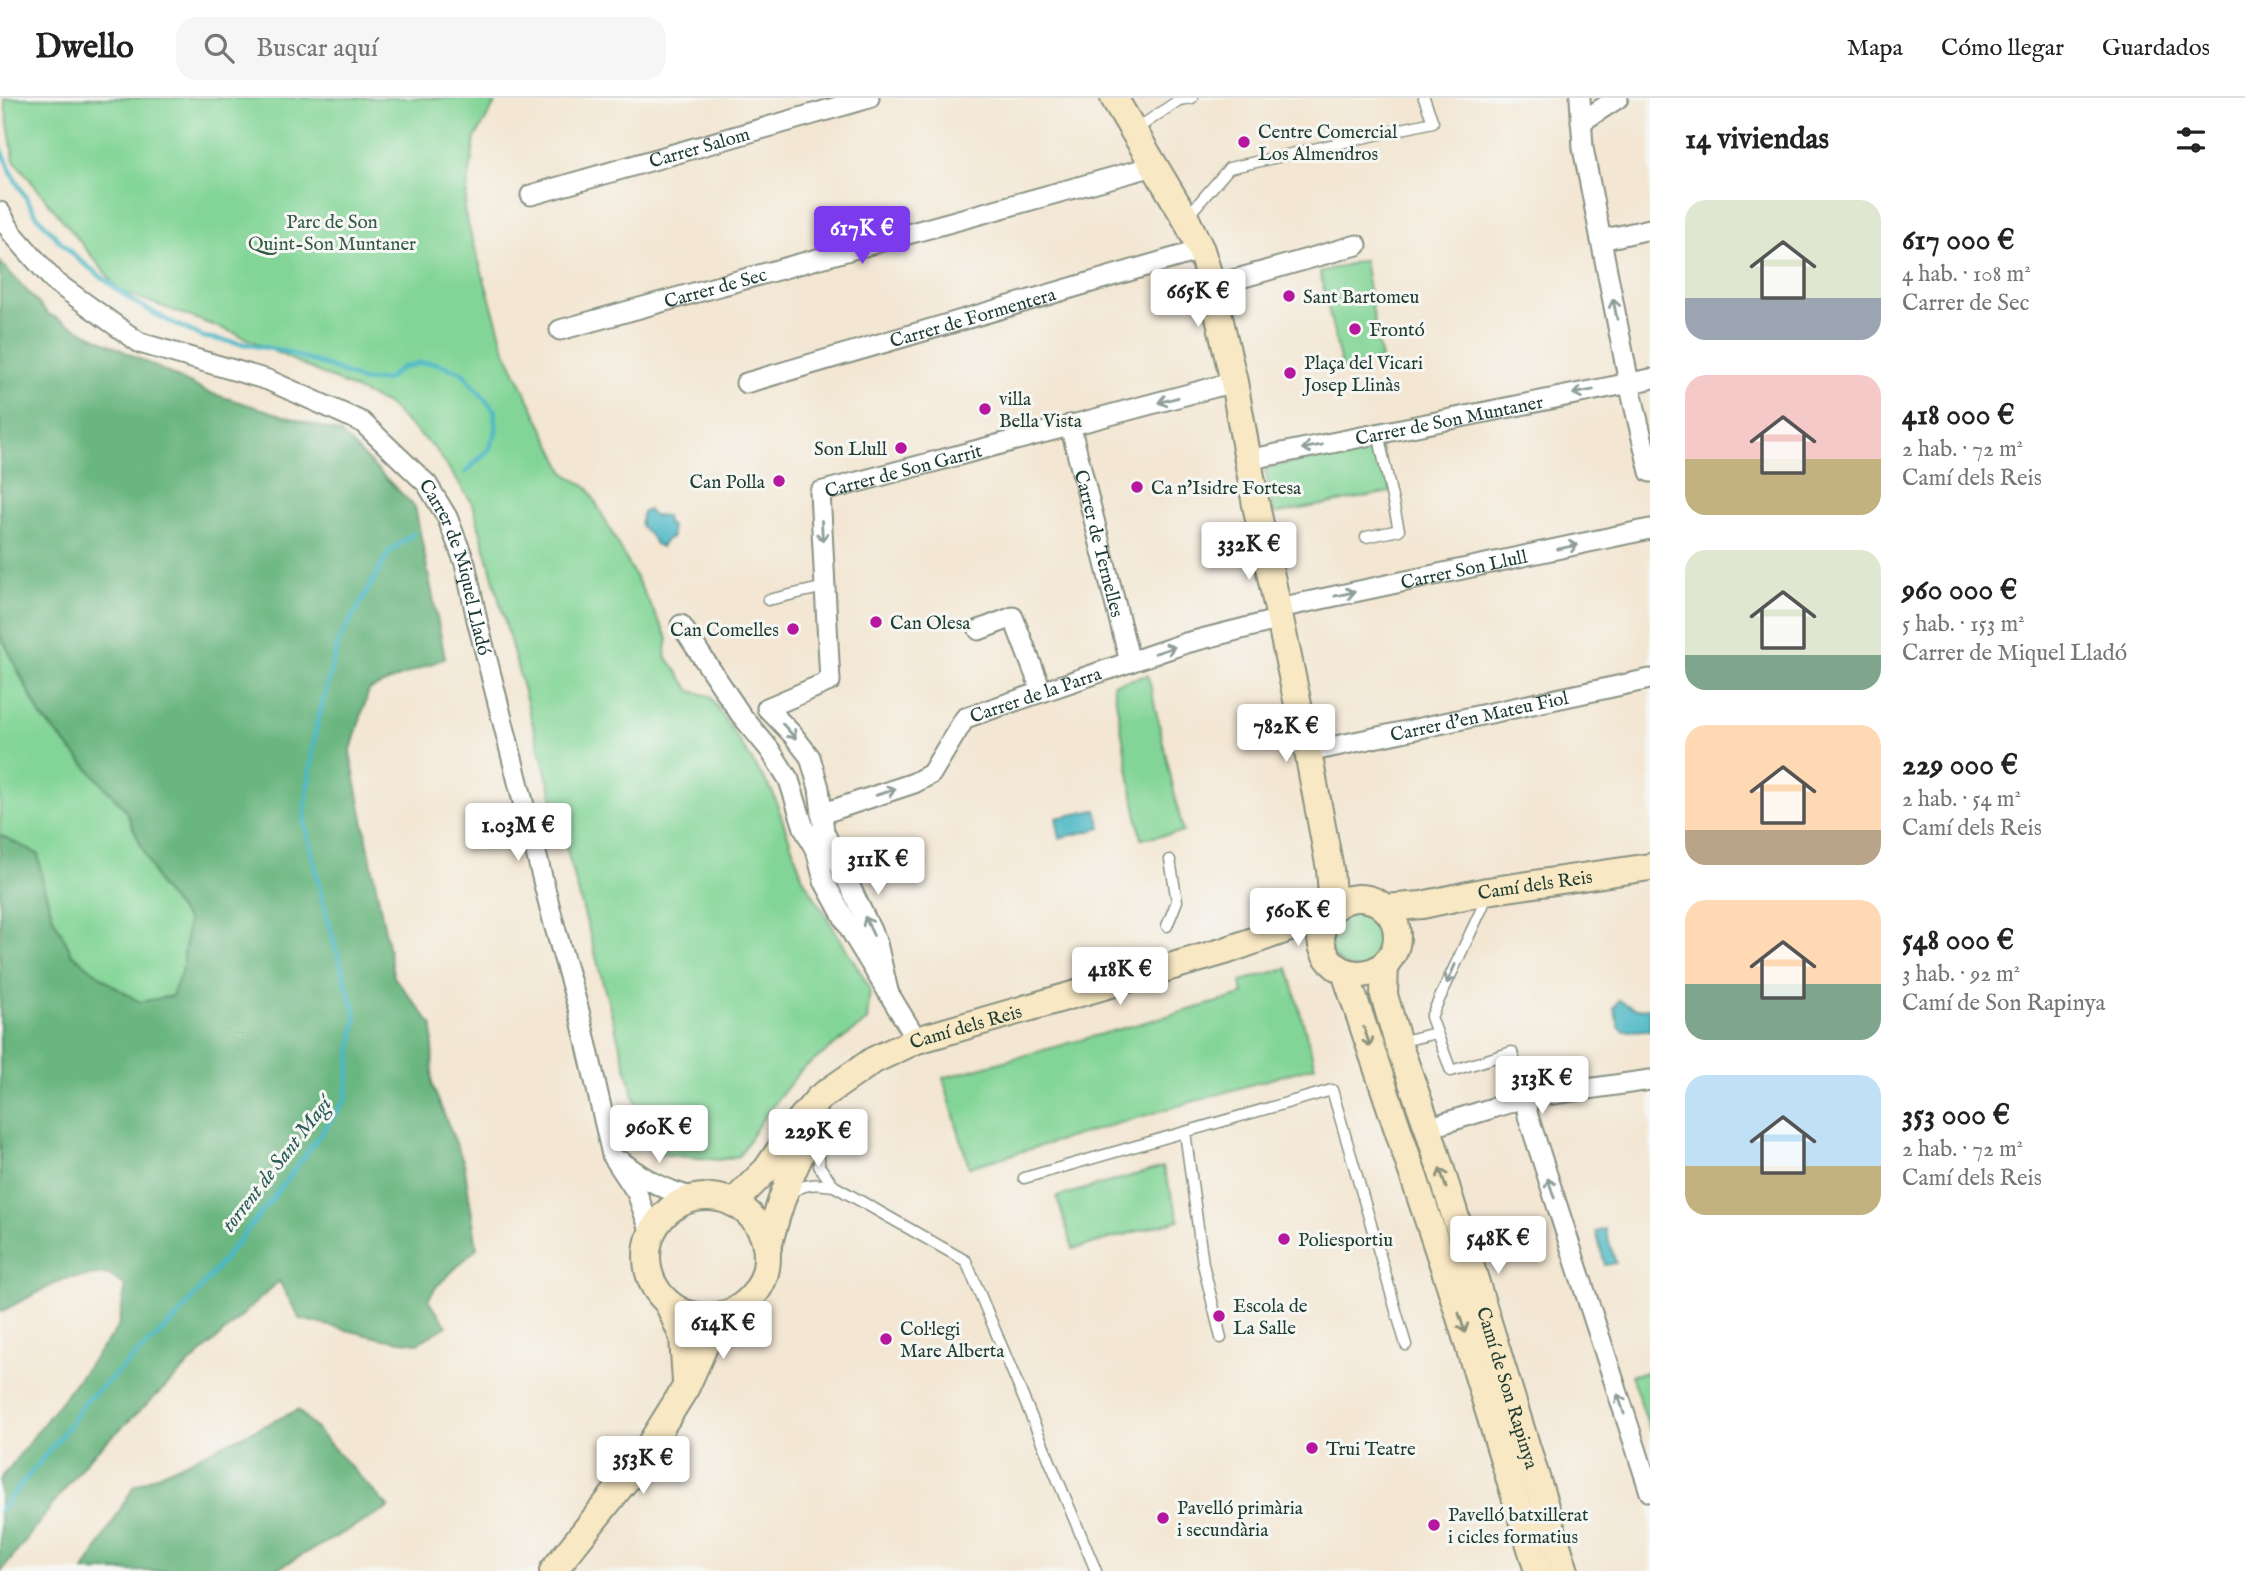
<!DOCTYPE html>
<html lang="es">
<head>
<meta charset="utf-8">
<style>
	:root { --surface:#fff; --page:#f6f6f6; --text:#222; --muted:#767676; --line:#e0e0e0; --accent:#7c3aed }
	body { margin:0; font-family:"IM FELL English",serif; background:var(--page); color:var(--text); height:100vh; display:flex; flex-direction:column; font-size:26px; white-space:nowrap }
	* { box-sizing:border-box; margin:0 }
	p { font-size:23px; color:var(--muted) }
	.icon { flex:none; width:38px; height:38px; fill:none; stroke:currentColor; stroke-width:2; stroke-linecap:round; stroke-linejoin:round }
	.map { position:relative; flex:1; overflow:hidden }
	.drawer { display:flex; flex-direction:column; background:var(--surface); width:595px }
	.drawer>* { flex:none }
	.price { position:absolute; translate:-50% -60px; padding:0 16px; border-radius:7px; background:#fff; color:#222; font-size:23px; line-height:46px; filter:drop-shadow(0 2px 4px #0008) }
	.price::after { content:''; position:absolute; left:50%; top:42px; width:21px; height:16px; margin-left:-10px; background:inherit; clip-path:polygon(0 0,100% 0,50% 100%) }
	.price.selected { background:var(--accent); color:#fff }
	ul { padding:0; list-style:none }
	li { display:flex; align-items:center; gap:21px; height:175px; padding:0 35px }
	li span { display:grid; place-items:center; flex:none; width:196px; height:140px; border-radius:21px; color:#555 }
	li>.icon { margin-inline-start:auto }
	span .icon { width:84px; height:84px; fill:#fffc; stroke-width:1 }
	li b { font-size:30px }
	h2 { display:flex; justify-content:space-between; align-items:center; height:84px; padding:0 35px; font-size:30px }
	header { display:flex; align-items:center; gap:42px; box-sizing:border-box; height:98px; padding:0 35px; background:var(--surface); border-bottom:2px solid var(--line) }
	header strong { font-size:33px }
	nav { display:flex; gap:38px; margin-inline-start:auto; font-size:24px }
	.search { width:490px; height:63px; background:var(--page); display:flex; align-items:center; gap:18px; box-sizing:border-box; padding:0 24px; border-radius:21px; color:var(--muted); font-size:26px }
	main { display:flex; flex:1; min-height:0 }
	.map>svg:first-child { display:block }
	.green { fill:#83d597; stroke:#518966; stroke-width:2 }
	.forest { fill:#6ab680; stroke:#447a5a; stroke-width:2 }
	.water { fill:#4bb8c5; stroke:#357a7c; stroke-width:2 }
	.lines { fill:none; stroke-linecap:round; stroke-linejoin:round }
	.stream { stroke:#4bb8c5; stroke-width:5 }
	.lane-casing { stroke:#899283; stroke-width:13 }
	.street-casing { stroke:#899283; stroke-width:23 }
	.secondary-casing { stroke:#899283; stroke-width:30 }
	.lane { stroke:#fff; stroke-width:10 }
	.street { stroke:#fff; stroke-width:19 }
	.secondary { stroke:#f8e8c3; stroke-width:26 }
	.oneway { stroke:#8f9e9a }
	.oneway2 { stroke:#8c927c }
	.poi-dot { fill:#b5179e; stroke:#f6f6f2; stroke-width:2.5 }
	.labels { text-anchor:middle; stroke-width:6; stroke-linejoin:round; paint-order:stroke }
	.poi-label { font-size:19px; fill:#1f3d34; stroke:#f6f6f2; text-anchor:start }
	.street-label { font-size:19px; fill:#1f3d34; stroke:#f6f6f2 }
	.park-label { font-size:19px; fill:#335b48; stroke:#f6f6f2 }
	.water-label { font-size:21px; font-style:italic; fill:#2a5c58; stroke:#f6f6f2 }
</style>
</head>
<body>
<header>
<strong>Dwello</strong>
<div class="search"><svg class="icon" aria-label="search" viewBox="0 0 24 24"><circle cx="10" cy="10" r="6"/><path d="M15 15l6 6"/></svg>Buscar aquí</div>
<nav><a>Mapa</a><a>Cómo llegar</a><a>Guardados</a></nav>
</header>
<main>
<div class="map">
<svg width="1650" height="1473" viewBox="0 0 1650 1473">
	<rect width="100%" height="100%" fill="#f6f6f2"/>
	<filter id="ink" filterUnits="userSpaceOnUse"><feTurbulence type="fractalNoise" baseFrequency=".0143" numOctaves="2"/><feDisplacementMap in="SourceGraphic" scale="14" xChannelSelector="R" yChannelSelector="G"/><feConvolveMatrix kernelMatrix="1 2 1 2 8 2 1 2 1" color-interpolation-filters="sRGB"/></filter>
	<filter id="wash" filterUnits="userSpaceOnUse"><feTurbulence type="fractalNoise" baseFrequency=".00686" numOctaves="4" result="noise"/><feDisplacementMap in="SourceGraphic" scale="28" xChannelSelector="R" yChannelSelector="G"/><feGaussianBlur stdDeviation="1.57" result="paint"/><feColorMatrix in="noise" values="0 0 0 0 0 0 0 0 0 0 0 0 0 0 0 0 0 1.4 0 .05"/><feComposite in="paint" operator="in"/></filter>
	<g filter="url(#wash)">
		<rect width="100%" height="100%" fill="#f3e6d2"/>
		<path class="green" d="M4,0h494l-23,40 -11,73 42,142 59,120 23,15 73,137 7,14 -3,16 26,36 19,5 63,97 30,85 67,110 -3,33 -67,50 -39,50 -22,35 -20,4 -59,-6 -13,-9 -174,-641 -37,-54 -49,-46 -150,-70 -117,-43 -106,-131z
			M1364,162l17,100 -39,9 -22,-97z
			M1380,346l11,48 -117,22 -9,-46z
			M0,536l40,82 85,93 34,76 29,36 -5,46 -11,29 -32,6 -28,-17 -40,-31 -19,-37 -10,-33 -5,-30 -38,-19z
			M1148,577l35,157 -42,7 -28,-155z
			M1329 841a30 30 0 1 1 60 0a30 30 0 1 1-60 0Z
			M1288,870l27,98 -346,101 -26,-89 300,-83 -2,-14z
			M1163,1069l16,53 -106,29 -16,-52z
			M1650,1274v58l-19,-55z"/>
		<path class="forest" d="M0,164l48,52 159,78 133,41 75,74 30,151 -76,32 -19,63 44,224 39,49 -1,59 32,78 13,85 -41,39 -8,13 19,26 -29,17 -34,-4 -84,-20 -21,-38 -192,179 -85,111h-2v-91l118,-153 8,-41 -19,-12 -43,5 -64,33v-477l38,19 5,30 10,33 19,37 40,31 28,17 32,-6 11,-29 5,-46 -29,-36 -34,-76 -84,-93 -41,-82z
			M298,1312l91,98 -116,63h-189l50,-85z"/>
		<path class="water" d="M648,412l4,5 14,1 1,8 4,2 1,11 -5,2 -6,8c-10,-5 -2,0 -9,-9 -9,-12 -15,-8 -9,-26z
			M1096,712l5,18 -41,10 -4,-20z
			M1619,902l16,9 15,-1v22l-26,1 -5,-4 -5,-19z
			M1605,1131l11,34 -11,2 -9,-33z"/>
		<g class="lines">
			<path class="stream" d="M0,48l14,32 23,38 20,22 20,20 54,42 36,20 36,17 76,13 46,15 38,16 23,-1 15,-12 19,-5h15l27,9 33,39 1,21 -7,17 -23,23
				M0,1412l57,-69 28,-39 92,-84 110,-138 59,-81 10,-84 -29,-96 -23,-100 12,-91 22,-85 52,-92 23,-17"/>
		</g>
	</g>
	<g filter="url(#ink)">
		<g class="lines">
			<g class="lane-casing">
				<path id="lane" d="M1135,32l44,-30 13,-2
					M1186,120l43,-50 204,-46 -9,-24
					M1366,439l33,-7 -21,-97
					M768,502l57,-13
					M1486,796l-3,12 -52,111 20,54 61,-19 13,46
					M1167,828l10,-25 -7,-41
					M1399,944l37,-9
					M1185,1034l18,132 18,74
					M819,1038v30l15,20
					M1024,1080l308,-88 74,255
					M790,1096c15,-12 27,-10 44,-8l132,75 130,310"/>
			</g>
			<g class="street-casing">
				<g id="street">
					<path d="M1580,0l3,50 46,235 21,89"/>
					<path d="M1581,24l37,-24"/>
					<path id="s1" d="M531,97l338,-97"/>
					<path id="s2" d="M0,114l12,21 42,48 86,62 128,37 94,42 65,62 20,33 18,46 12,57 77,304 25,87 33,144 25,38 14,40"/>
					<path d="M1601,142l49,-11"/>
					<path d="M1212,188l145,-41"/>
					<path id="s3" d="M560,232l594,-164"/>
					<path id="s4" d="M746,285l455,-133"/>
					<path id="s5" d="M1070,327l60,237"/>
					<path id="s6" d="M1247,362l403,-81"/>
					<path id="s7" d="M1279,510l371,-79"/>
					<path d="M681,527l60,90 29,35 19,30 15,48 13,25 7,28 31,57 62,102"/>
					<path d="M979,532l34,-13 29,75"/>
					<path id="s8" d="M1308,654l342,-73"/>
					<path id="s9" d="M821,716l93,-31 17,-9 34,-56 221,-75 95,-24"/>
					<path id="s10" d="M888,893l-11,-48 -53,-111 -5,-44 -9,-31 -17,-22 -26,-27 63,-27 -10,-189 414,-110"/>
					<path d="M1525,1000l3,18 122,376"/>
					<path d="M1428,1030l97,-30 125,-18"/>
					<path d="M622,1064c25,19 42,28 73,36"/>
				</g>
			</g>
			<g class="secondary-casing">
				<g id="secondary">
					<path d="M1114,0l72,121 15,31 11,36 22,96 22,123 52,247 22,117 3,38"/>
					<circle cx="1359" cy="838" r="38"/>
					<path id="s11" d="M1385,810l37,-3 65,-14 163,-24"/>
					<path id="s12" d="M1385,866l-1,31 14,48 30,85 137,443"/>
					<path d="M1345,874l105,313 88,286"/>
					<circle cx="707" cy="1159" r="60"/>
					<path id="s13" d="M733,1105l34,-34 33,-49 19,-22 55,-38 43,-20 308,-89 101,-36"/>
					<path d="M767,1153c12,-49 25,-84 50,-129"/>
					<path d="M668,1205l15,34 3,45"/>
					<path d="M553,1473l83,-104 50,-80 21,-47 16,-25"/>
				</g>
			</g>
			<use href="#lane" class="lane"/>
			<use href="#street" class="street"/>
			<use href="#secondary" class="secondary"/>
		</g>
		<defs><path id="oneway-shaft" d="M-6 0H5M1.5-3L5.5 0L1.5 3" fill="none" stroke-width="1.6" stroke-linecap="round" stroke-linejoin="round" transform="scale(1.75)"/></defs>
		<g class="oneway">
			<use href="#oneway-shaft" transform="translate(1615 211) rotate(-101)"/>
			<use href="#oneway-shaft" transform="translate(1583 294) rotate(169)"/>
			<use href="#oneway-shaft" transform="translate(1168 302) rotate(165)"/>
			<use href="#oneway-shaft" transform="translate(1312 349) rotate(169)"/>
			<use href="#oneway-shaft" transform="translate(822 433) rotate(87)"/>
			<use href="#oneway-shaft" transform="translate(1568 449) rotate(-12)"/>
			<use href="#oneway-shaft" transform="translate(1345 496) rotate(-12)"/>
			<use href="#oneway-shaft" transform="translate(1165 552) rotate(-18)"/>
			<use href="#oneway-shaft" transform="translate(789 633) rotate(48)"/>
			<use href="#oneway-shaft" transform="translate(886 694) rotate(-19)"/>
			<use href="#oneway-shaft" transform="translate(869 828) rotate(-115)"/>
			<use href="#oneway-shaft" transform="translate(1451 876) rotate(114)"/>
			<use href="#oneway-shaft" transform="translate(1551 1090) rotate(-108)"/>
			<use href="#oneway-shaft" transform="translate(1621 1306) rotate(-108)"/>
		</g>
		<g class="oneway2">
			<use href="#oneway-shaft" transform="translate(1367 939) rotate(71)"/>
			<use href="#oneway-shaft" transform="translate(1443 1080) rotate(-107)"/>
			<use href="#oneway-shaft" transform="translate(1462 1225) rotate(72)"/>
		</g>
	</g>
	<g class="poi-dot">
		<circle cx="1244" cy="44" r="7"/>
		<circle cx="1289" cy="198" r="7"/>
		<circle cx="1355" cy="231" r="7"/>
		<circle cx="1290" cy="275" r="7"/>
		<circle cx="985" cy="311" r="7"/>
		<circle cx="901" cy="350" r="7"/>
		<circle cx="779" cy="383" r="7"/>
		<circle cx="1137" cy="389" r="7"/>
		<circle cx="876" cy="524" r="7"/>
		<circle cx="793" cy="531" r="7"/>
		<circle cx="1284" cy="1141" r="7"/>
		<circle cx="1219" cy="1218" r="7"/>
		<circle cx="886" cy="1241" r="7"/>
		<circle cx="1312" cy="1350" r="7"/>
		<circle cx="1163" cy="1420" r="7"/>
		<circle cx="1434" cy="1427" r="7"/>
	</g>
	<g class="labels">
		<g class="poi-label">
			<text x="1258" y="40">Centre Comercial<tspan x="1258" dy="22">Los Almendros</tspan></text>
			<text x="1303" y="205">Sant Bartomeu</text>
			<text x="1369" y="238">Frontó</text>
			<text x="1304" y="271">Plaça del Vicari<tspan x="1304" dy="22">Josep Llinàs</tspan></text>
			<text x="999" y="307">villa<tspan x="999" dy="22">Bella Vista</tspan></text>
			<text x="887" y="357" text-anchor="end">Son Llull</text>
			<text x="765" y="390" text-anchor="end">Can Polla</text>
			<text x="1151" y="396">Ca n'Isidre Fortesa</text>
			<text x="890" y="531">Can Olesa</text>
			<text x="779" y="538" text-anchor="end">Can Comelles</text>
			<text x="1298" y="1148">Poliesportiu</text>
			<text x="1233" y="1214">Escola de<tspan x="1233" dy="22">La Salle</tspan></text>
			<text x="900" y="1237">Col·legi<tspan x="900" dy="22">Mare Alberta</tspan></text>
			<text x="1326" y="1357">Trui Teatre</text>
			<text x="1177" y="1416">Pavelló primària<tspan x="1177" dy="22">i secundària</tspan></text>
			<text x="1448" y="1423">Pavelló batxillerat<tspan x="1448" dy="22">i cicles formatius</tspan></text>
		</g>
		<g class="street-label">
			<text dy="7" stroke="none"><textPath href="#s1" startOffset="175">Carrer Salom</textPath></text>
			<text dy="7" stroke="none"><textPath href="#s3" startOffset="161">Carrer de Sec</textPath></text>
			<text dy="7" stroke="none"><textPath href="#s4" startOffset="236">Carrer de Formentera</textPath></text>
			<text dy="7" stroke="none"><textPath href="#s6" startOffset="206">Carrer de Son Muntaner</textPath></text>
			<text dy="7" stroke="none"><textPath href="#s10" startOffset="658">Carrer de Son Garrit</textPath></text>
			<text dy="7" stroke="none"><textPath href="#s5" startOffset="122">Carrer de Ternelles</textPath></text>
			<text dy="7" stroke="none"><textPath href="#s2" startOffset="609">Carrer de Miquel Lladó</textPath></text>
			<text dy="7" stroke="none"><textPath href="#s7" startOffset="189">Carrer Son Llull</textPath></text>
			<text dy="7" stroke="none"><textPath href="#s9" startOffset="257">Carrer de la Parra</textPath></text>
			<text dy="7" stroke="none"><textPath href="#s8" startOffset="175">Carrer d'en Mateu Fiol</textPath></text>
			<text dy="7" stroke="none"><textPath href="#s11" startOffset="152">Camí dels Reis</textPath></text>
			<text dy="7" stroke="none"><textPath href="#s13" startOffset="301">Camí dels Reis</textPath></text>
			<text dy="7" stroke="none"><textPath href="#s12" startOffset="443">Camí de Son Rapinya</textPath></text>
		</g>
		<g class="park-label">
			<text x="332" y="130">Parc de Son<tspan x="332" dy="22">Quint-Son Muntaner</tspan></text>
		</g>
		<g class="water-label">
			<text transform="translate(276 1066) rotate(-52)" y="7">torrent de Sant Magí</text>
		</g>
	</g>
</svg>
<b class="price selected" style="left:862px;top:168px">617K €</b>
<b class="price" style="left:1198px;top:231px">665K €</b>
<b class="price" style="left:1249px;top:484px">332K €</b>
<b class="price" style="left:1286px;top:666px">782K €</b>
<b class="price" style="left:518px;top:765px">1.03M €</b>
<b class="price" style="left:878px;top:799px">311K €</b>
<b class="price" style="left:1298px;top:850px">560K €</b>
<b class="price" style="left:1120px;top:909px">418K €</b>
<b class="price" style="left:1542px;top:1018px">313K €</b>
<b class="price" style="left:659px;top:1067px">960K €</b>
<b class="price" style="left:818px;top:1071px">229K €</b>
<b class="price" style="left:1498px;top:1178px">548K €</b>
<b class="price" style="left:723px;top:1263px">614K €</b>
<b class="price" style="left:643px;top:1398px">353K €</b>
</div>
<section class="drawer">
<h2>14 viviendas<svg class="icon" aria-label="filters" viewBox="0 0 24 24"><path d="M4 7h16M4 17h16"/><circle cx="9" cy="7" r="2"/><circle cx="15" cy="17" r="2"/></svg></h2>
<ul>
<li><span style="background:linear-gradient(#dfe7d0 70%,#9aa5b1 0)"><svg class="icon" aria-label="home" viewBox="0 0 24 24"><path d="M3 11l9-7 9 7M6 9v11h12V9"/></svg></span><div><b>617 000 €</b><p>4 hab. · 108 m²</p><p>Carrer de Sec</p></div></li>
<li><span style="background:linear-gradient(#f6c9c9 60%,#c2b280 0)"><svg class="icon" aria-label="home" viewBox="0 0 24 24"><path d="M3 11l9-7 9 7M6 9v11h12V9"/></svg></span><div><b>418 000 €</b><p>2 hab. · 72 m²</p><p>Camí dels Reis</p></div></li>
<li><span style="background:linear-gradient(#dfe7d0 75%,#7fa58c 0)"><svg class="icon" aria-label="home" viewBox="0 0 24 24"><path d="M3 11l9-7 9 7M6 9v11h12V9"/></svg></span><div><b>960 000 €</b><p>5 hab. · 153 m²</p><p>Carrer de Miquel Lladó</p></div></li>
<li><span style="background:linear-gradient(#ffd9b3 75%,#b9a48a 0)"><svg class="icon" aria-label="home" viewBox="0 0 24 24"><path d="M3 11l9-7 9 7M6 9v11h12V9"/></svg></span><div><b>229 000 €</b><p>2 hab. · 54 m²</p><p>Camí dels Reis</p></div></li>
<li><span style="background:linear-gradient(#ffd9b3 60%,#7fa58c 0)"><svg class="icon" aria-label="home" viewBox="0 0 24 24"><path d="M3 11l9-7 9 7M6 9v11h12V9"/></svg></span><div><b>548 000 €</b><p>3 hab. · 92 m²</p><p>Camí de Son Rapinya</p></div></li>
<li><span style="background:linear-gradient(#bfe0f5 65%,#c2b280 0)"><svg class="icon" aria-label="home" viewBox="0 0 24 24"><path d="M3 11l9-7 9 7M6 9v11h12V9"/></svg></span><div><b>353 000 €</b><p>2 hab. · 72 m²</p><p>Camí dels Reis</p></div></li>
</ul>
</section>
</main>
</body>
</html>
